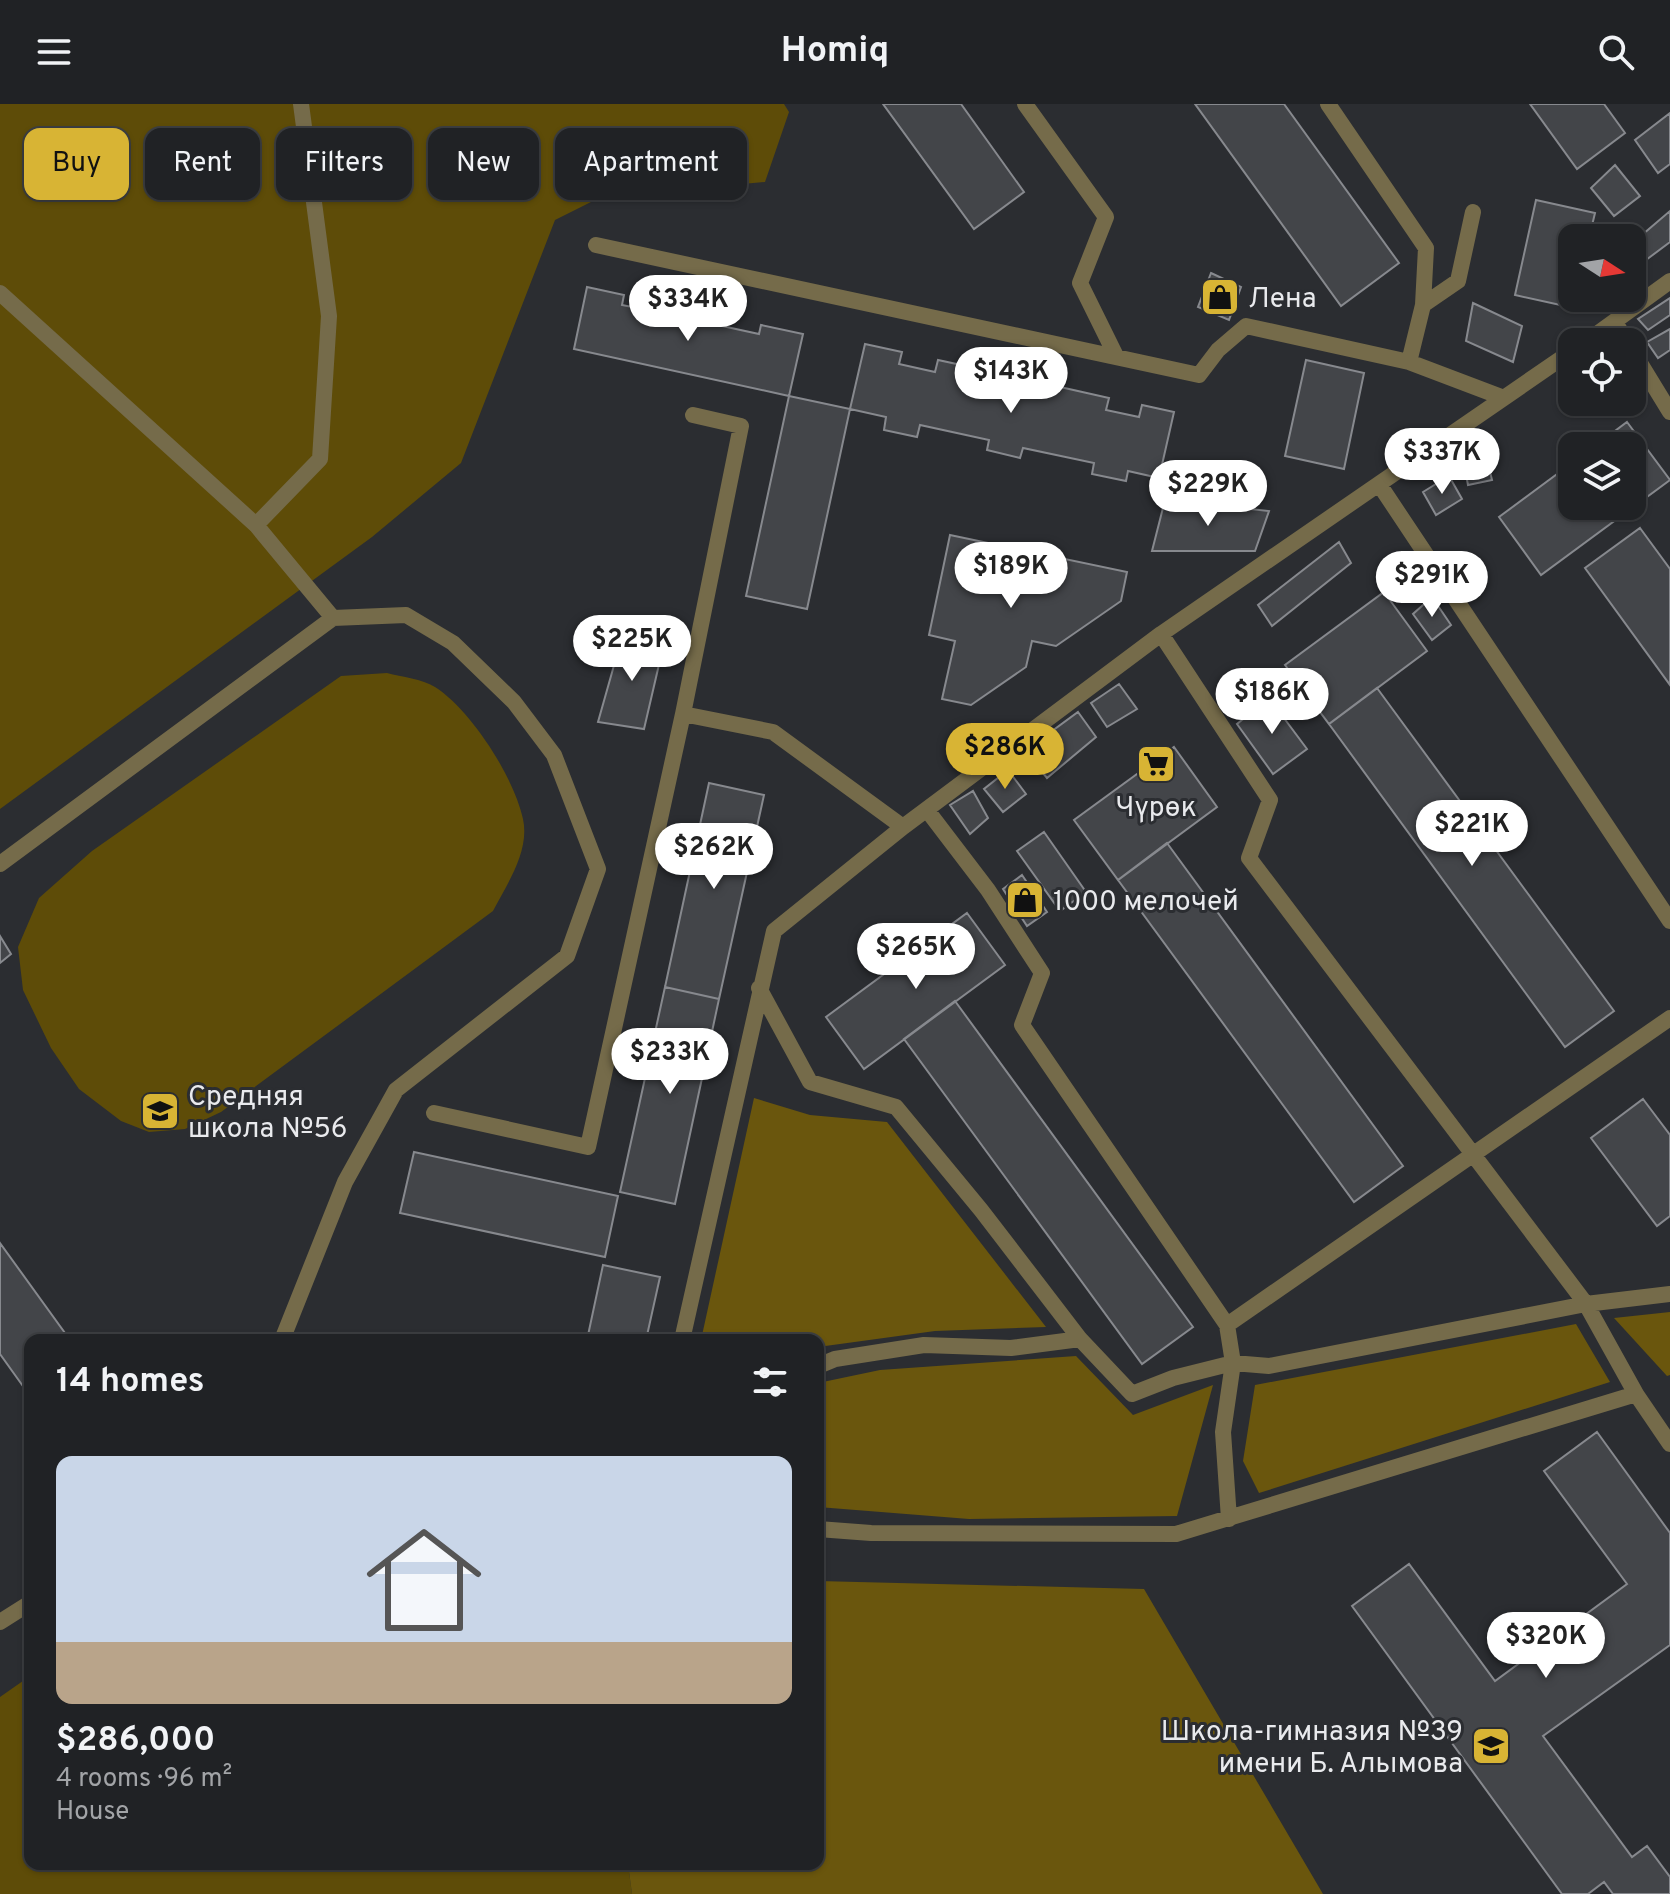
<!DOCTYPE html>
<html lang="en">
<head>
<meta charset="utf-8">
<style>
	:root { --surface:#202225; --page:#2d2f32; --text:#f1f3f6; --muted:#a2a4a7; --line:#3d3f42; --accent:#d8b434 }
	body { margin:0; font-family:Overpass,sans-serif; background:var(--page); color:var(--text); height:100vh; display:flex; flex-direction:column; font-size:30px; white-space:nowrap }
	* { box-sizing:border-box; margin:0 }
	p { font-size:26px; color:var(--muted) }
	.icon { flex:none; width:44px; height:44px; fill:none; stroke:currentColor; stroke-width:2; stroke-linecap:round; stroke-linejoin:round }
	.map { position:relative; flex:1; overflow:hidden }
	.sheet { position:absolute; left:24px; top:1230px; width:800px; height:536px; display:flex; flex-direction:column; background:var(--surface); border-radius:16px; box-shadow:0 2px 6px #0004,0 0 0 2px var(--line) }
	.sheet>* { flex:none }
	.banner { position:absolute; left:24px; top:24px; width:800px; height:72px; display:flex; gap:16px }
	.needle { width:52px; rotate:102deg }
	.controls { position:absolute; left:1558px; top:120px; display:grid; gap:16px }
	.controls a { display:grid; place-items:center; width:88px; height:88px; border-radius:16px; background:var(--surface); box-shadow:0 2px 6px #0004,0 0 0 2px var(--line); font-size:40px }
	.price { position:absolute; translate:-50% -68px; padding:0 18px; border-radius:28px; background:#fff; color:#222; font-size:26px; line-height:52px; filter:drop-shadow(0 2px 4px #0008) }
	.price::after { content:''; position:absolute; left:50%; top:48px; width:24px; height:18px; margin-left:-12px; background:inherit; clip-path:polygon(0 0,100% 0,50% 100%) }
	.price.current { background:var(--accent); color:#111 }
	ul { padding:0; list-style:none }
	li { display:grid; align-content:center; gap:16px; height:424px; padding:0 32px }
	li span { display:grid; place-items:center; height:248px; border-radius:16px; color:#555 }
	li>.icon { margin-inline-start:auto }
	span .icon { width:144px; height:144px; fill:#fffc; stroke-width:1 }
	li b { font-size:34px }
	h2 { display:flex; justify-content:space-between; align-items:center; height:96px; padding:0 32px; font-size:34px }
	.chip { padding:0 28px; border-radius:16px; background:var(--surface); box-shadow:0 2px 6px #0004,0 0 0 2px var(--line); font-size:28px; line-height:72px }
	.chip.current { background:var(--accent); color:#111 }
	header { display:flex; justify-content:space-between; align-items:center; height:104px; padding:0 32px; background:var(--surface); font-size:36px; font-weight:700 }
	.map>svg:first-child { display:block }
	.green { fill:#5e4c08 }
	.forest { fill:#6a560d }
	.building { fill:#434549; stroke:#87898e; stroke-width:2 }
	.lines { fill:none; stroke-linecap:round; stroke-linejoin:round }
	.service { stroke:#756b4a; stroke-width:16 }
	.labels { text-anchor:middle; stroke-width:6; stroke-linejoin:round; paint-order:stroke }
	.poi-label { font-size:28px; fill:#e9eaed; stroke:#2b2d31; text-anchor:start }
</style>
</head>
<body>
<header><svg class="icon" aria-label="menu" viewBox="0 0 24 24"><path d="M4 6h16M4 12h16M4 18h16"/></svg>Homiq<svg class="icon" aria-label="search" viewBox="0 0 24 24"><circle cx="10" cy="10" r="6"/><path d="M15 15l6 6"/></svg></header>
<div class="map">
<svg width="1670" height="1790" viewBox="0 0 1670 1790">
	<rect width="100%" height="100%" fill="#2b2d31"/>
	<path class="green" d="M0,0h784l5,8 -24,70 -164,15 -46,23 -94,243 -89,74 -372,272z
		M387,569c15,4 35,6 48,14 36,23 79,90 88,132 7,32 -16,65 -30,92l-272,201 -36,17 -36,3 -28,-11 -42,-32 -28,-41 -28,-58 -5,-43 21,-49 53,-47 249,-175z
		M30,1572v188h598l4,30h-632v-197z"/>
	<path class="forest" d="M754,994l56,17 77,7 159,205 -111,4 -117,16v-7h-117z
		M1670,1208v63l-3,1 -53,-58z
		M1576,1220l34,58 -351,111 -16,-32 12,-76z
		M1076,1252l57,59 80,-30 -36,131 -208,3 -151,-12v-124l62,-13z
		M818,1477l326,8 179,305h-691l-4,-30h190z"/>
	<path class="building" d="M883,0h78l63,88 -50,37z
		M1195,0h89l115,159 -58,43z
		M1530,0h74l21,29 -48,36z
		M1670,9v51l-12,9 -23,-33z
		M1615,61l25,31 -26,20 -23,-28z
		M1536,96l59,13 -6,25h-17l2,70 -59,-13z
		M1670,107v31l-24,18 -4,-25z
		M1211,169l30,14 -12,33 -31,-13z
		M587,183l37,8 -2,10 35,7 2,-9 65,14 -2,9 37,8 2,-9 42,9 -14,62 -215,-47z
		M1670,194v17l-22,15 -10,-11z
		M1473,199l49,23 -9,36 -47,-21z
		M1670,225v21l-12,8 -11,-16z
		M865,240l37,8 -3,12 36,8 3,-12 65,14 -3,12 36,8 2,-12 71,16 -3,12 33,7 3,-12 32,7 -15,66 -31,-7 -2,10 -34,-7 2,-11 -71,-15 -3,10 -33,-8 2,-10 -69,-15 -3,12 -33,-7 2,-13 -36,-8z
		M1306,256l58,13 -20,96 -59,-13z
		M789,292l61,13 -43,200 -61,-13z
		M1627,318l43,58 -129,95 -42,-58 73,-54v43h60v-60h-37z
		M1486,351l6,25 -24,5 -5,-26z
		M1449,372l13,23 -26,16 -13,-23z
		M1165,396l104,11 -14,40h-103z
		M1640,424l30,41v116l-85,-117z
		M950,431l177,37 -6,29 -65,45 -24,-5 -6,26 -55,38 -29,-6 13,-58 -26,-6z
		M1339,438l12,21 -79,63 -14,-21z
		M1384,488l43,59 -98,73 -44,-59z
		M1432,493l19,28 -19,15 -19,-26z
		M622,533l42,6 -20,86 -46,-7z
		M1119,580l18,25 -30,18 -16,-24z
		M1377,584l237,323 -49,36 -236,-323z
		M1269,594l38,51 -34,25 -36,-50z
		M1078,608l18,25 -49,41 -22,-27z
		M1174,643l43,60 -99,73 -44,-60z
		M1008,666l18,24 -23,18 -19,-23z
		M709,679l55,12 -45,204 -54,-12z
		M973,687l15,27 -18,16 -20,-29z
		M1044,728l42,60 -26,19 -43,-60z
		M1167,739l236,323 -49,36 -236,-322z
		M1022,771l25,37 -20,14 -24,-37z
		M967,809l38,52 -141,104 -38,-52z
		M0,832l11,18 -11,9z
		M665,883l54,12 -44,205 -55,-12z
		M955,897l238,326 -51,37 -238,-325z
		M1643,995l27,36v81l-13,10 -66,-88z
		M414,1048l204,44 -13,61 -205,-44z
		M0,1139l70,97h-40v56l-30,-42z
		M603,1161l57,12 -14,63h-59z
		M1597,1328l73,101v112l-127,91 89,121 15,-11 23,31v17h-57l-9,-12 -16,12h-26l-210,-288 57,-42 86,117 132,-97 -83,-113z"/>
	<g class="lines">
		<path class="service" d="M301,0l28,212 -9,143 -64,66 77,93
			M1025,0l81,113 -26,66 36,73
			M1328,0l98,144 -3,57 -14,57 95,36
			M596,141l603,130 19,-25 28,-24 163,36
			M0,189l256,232
			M1423,201l35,-24 15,-69
			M1615,218l12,20
			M1586,238l84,-61
			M1632,246l38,62
			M1379,380l291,437
			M683,610l58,-288 -48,-11
			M927,706l61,80 54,83 -20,52 205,300
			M0,760l333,-246 73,-3 47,28 61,59 40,53 44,114 -31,87 -171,134 -51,92 -63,158
			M759,884l51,94 86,25 85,103 99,129 52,55 41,-16 60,-15 -10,69 6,87
			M1670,914l-443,307 6,38 36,3 317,-62 84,-10
			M434,1009l154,34 95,-433 90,18 130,95 258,-193 411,-283
			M682,1236l92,-409 129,-104
			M818,1262l17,-7 89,-14 87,3 69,-9
			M1636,1290l34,50
			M818,1425l53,4 305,1 460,-140 -50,-90 -337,-446 21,-58 -109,-166
			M0,1518l30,-19"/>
	</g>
	<defs>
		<g id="shop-square" transform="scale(2)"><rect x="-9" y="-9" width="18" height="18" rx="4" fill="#d8b434" stroke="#2b2d31"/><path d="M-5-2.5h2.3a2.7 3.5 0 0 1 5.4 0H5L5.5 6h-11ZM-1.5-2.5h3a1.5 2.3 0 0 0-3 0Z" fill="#111"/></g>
		<g id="supermarket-square" transform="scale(2)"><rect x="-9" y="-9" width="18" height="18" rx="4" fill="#d8b434" stroke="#2b2d31"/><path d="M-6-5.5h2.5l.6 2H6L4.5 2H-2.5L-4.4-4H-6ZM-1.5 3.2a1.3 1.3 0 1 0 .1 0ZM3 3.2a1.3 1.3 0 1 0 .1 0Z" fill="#111"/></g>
		<g id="school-square" transform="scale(2)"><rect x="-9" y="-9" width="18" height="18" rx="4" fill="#d8b434" stroke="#2b2d31"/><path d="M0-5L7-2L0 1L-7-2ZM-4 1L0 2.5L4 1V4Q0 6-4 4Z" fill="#111"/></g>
	</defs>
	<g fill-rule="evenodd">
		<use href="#shop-square" x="1220" y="193"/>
		<use href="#supermarket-square" x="1156" y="660"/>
		<use href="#shop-square" x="1025" y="796"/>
		<use href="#school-square" x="160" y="1007"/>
		<use href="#school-square" x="1491" y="1642"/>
	</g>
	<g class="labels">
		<g class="poi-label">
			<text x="1248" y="203">Лена</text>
			<text x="1156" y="712" text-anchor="middle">Чүрөк</text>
			<text x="1053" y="806">1000 мелочей</text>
			<text x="188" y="1001">Средняя<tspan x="188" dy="32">школа №56</tspan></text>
			<text x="1463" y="1636" text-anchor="end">Школа-гимназия №39<tspan x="1463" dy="32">имени Б. Алымова</tspan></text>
		</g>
	</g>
</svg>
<div class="controls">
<a><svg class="needle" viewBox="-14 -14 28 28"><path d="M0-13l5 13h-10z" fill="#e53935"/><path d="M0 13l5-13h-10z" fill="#a2a4a7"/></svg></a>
<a><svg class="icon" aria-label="locate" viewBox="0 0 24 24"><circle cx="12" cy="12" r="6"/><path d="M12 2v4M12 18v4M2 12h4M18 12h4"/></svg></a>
<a><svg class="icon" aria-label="layers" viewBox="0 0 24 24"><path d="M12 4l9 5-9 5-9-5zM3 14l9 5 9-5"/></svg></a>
</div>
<b class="price" style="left:688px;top:239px">$334K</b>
<b class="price" style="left:1011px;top:311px">$143K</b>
<b class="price" style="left:1442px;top:392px">$337K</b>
<b class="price" style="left:1208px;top:424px">$229K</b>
<b class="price" style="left:1011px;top:506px">$189K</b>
<b class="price" style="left:1432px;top:515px">$291K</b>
<b class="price" style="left:632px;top:579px">$225K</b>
<b class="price" style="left:1272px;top:632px">$186K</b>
<b class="price current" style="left:1005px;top:687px">$286K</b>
<b class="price" style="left:1472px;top:764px">$221K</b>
<b class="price" style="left:714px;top:787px">$262K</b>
<b class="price" style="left:916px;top:887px">$265K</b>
<b class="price" style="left:670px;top:992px">$233K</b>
<b class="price" style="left:1546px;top:1576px">$320K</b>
<div class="banner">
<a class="chip current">Buy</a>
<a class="chip">Rent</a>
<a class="chip">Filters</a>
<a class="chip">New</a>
<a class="chip">Apartment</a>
</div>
<section class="sheet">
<h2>14 homes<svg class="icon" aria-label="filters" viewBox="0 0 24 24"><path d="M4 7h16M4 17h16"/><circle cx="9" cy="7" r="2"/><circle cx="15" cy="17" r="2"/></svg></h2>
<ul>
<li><span style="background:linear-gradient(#c9d6e8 75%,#b9a48a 0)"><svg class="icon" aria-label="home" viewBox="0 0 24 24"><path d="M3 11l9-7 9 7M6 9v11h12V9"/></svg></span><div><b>$286,000</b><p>4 rooms · 96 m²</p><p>House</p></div></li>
</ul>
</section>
</div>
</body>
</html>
